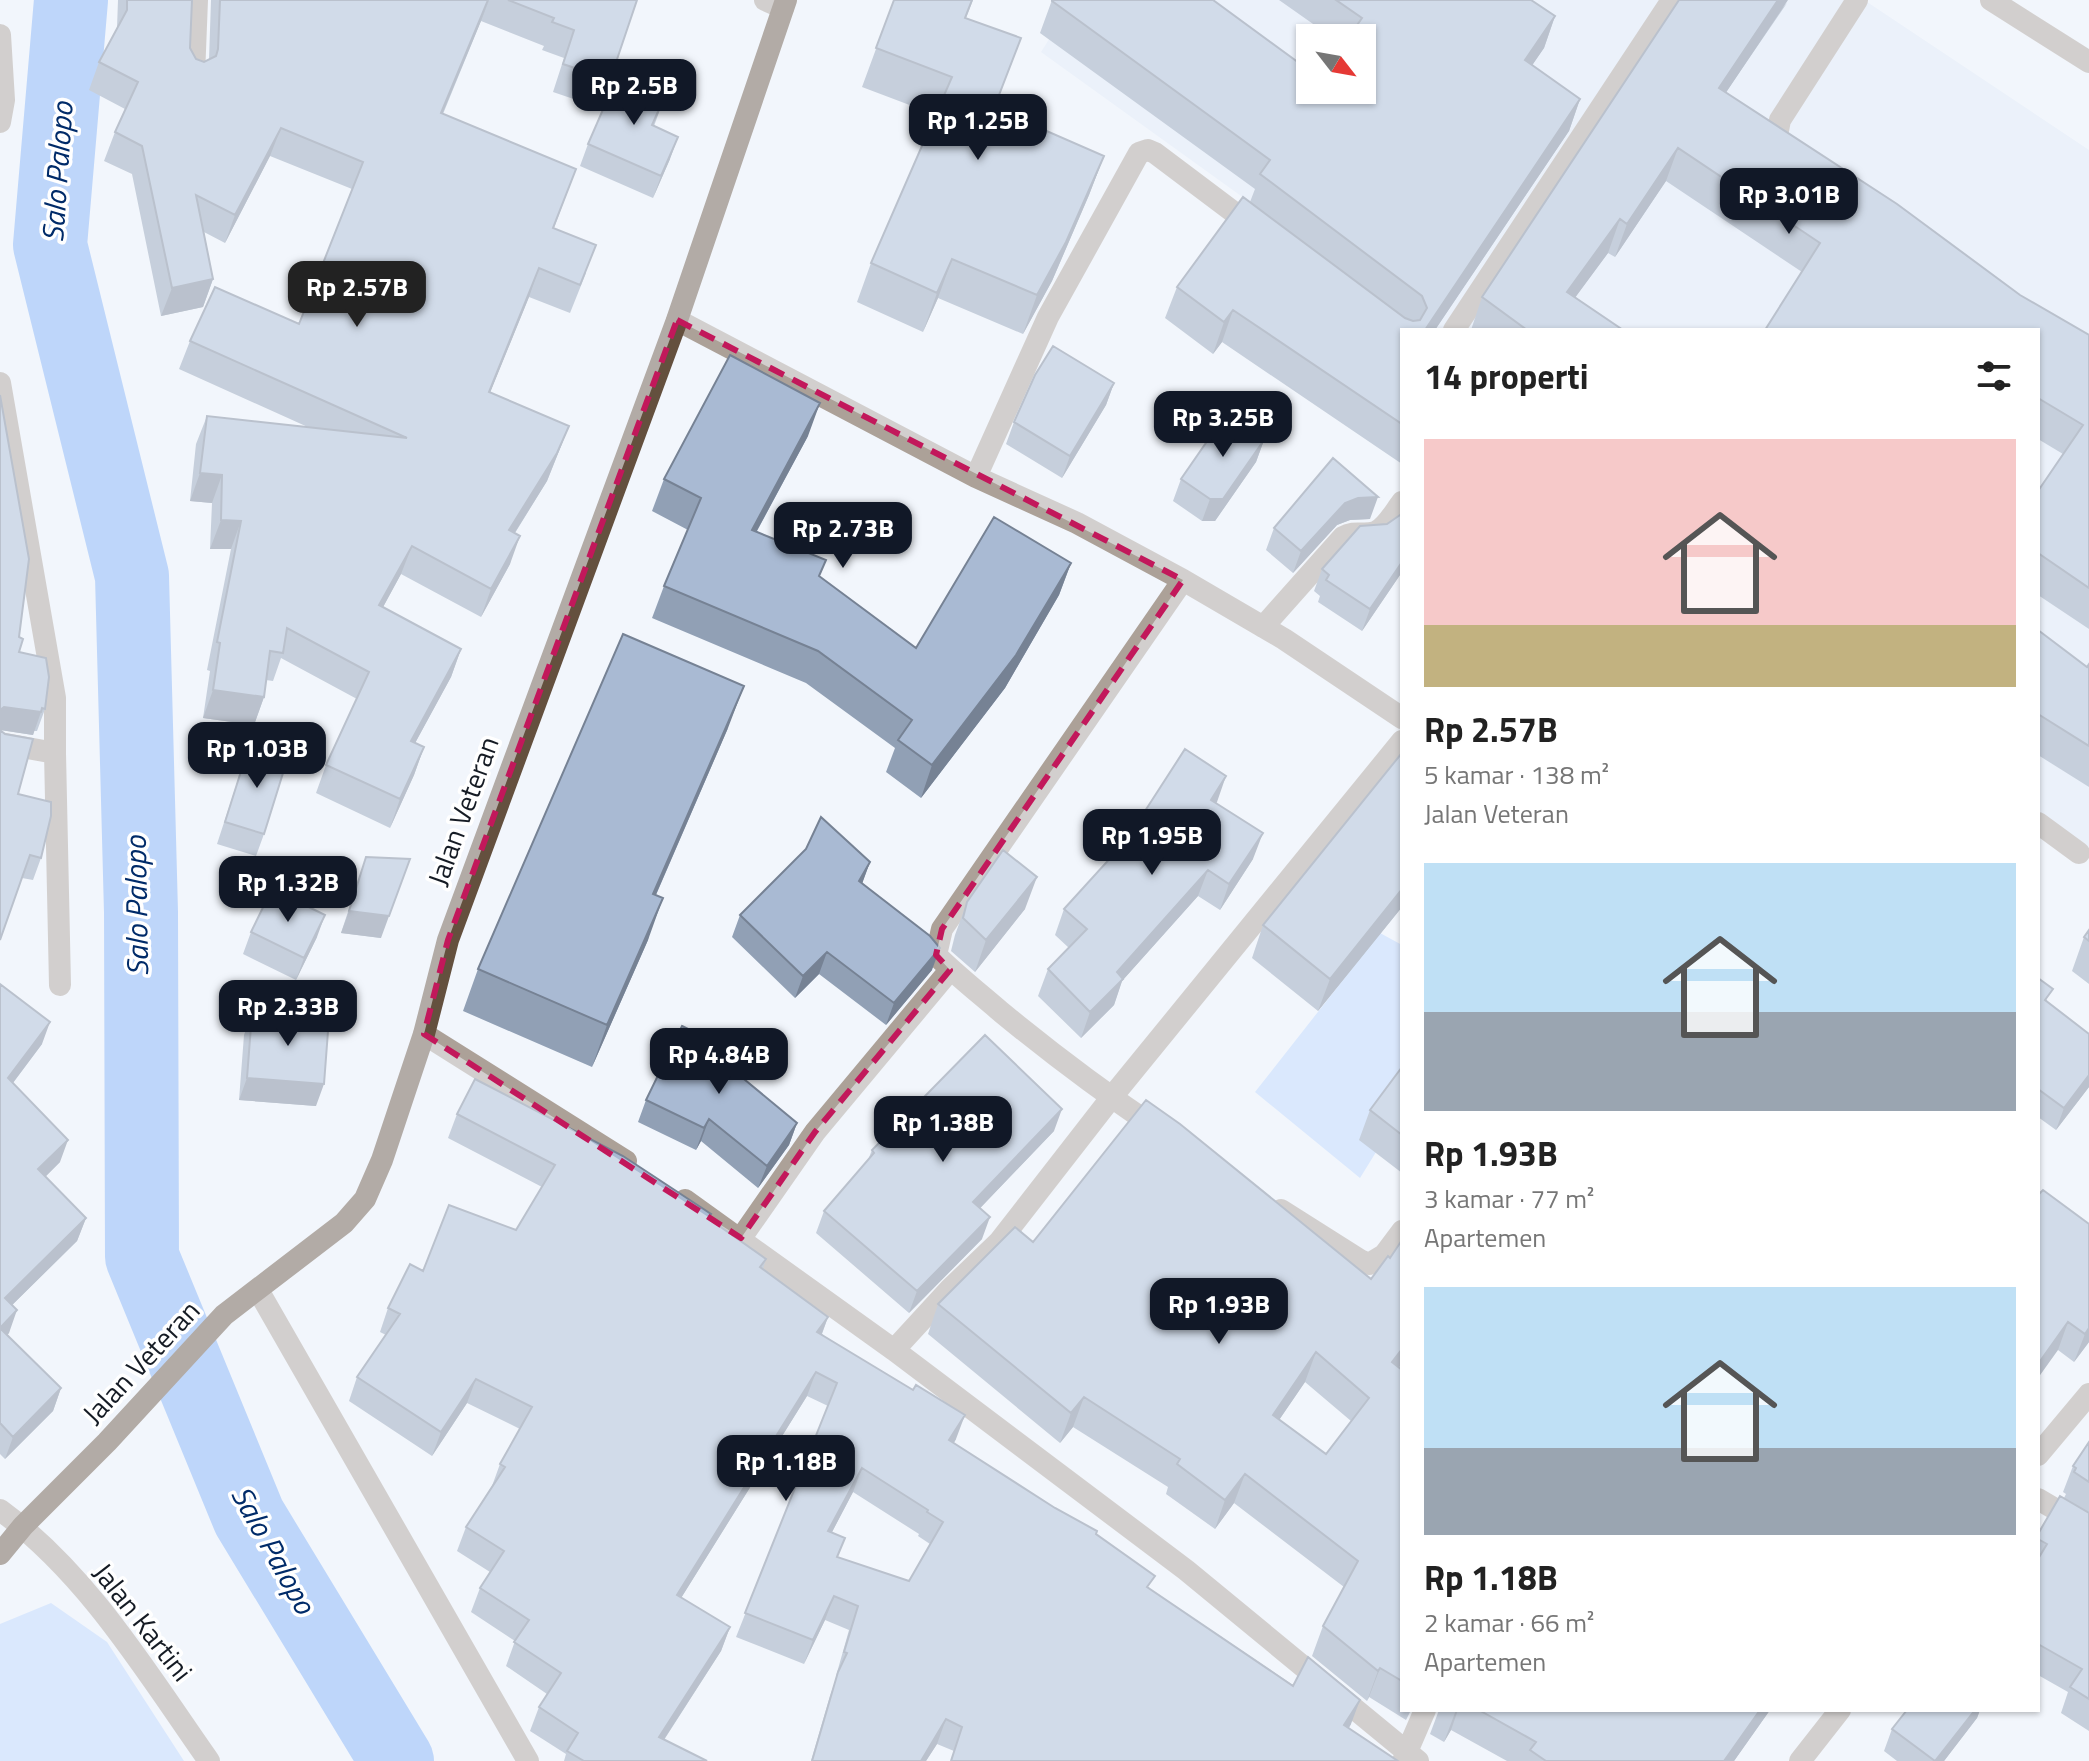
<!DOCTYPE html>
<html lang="id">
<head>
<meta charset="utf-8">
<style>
	:root { --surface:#fff; --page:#f6f6f6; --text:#222; --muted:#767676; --accent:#111827 }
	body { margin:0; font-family:"Titillium Web",sans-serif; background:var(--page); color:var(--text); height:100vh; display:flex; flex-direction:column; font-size:30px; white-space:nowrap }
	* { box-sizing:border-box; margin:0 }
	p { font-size:26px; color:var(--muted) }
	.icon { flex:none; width:44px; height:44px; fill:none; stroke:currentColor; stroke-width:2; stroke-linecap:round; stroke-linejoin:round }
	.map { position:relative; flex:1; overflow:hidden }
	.drawer { position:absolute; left:1400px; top:328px; width:640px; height:1384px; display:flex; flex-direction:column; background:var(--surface); border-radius:0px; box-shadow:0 2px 6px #0004 }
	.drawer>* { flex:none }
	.needle { width:52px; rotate:121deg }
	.controls { position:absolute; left:1296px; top:24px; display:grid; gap:16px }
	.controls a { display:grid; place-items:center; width:80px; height:80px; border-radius:0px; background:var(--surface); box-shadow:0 2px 6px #0004; font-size:40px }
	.price { position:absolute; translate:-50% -68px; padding:0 18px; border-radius:16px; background:var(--accent); color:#fff; font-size:26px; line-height:52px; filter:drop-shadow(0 2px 4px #0008) }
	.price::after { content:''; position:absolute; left:50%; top:48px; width:24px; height:18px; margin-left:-12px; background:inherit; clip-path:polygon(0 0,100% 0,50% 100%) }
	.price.selected { background:#222; color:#fff }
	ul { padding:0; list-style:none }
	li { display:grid; align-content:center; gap:16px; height:424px; padding:0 24px }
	li span { display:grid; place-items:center; height:248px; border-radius:0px; color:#555 }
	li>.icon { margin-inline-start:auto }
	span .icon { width:144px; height:144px; fill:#fffc; stroke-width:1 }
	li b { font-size:34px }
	h2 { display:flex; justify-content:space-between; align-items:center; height:96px; padding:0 24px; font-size:34px }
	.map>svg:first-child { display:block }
	.built { fill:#e2ebf9; fill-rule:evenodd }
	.green { fill:#bcd7ff }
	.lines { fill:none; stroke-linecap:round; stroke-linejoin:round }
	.river { stroke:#7fb0f8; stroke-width:74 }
	.minor { stroke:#aca198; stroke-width:22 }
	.tertiary { stroke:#aca198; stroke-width:22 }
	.trunk { stroke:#64503e; stroke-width:22 }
	.wall { fill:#91a0b5; fill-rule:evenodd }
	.shaded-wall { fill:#768294 }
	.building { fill:#a9bad3; stroke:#768294; stroke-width:2; fill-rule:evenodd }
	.marked { fill:none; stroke:#c2185b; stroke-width:6; stroke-dasharray:16 10; stroke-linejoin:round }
	.labels { text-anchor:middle; stroke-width:7; stroke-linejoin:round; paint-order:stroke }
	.street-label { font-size:28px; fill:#151b24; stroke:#fff }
	.water-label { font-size:30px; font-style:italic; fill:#002b69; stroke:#fff }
</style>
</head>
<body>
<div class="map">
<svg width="2089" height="1761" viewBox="0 0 2089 1761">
	<rect width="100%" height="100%" fill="#f2f6fc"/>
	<path class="built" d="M1074,0h790l225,150v705l-51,-39v-486h-611l-386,-278zM1310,38h52v52h-52z"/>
	<path class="green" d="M1380,933l22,12v165l-42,68 -105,-86z
		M51,1603l56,39 77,119h-184v-137z"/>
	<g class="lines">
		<path class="river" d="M71,0l-21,245 82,331 9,336 1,345 107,260 148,244"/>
		<path class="minor" d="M765,0l18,8
			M1991,0l98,62
			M0,35l4,65 -4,22
			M194,76l3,-76
			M1783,154l-7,-13 4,-21 77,-120
			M677,320l299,157 101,46 106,57 101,59 118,79
			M1454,330l218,-330
			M0,383l55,315v55l-55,-10
			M976,477l72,-160 91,-164 9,-3 7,3 101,76
			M1263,627l80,-90c12,-7 21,-1 32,-5 11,-4 20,-21 27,-30
			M55,753l5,232
			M2038,823l41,30
			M424,1034l202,127
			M1159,1130c-55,-37 -107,-76 -158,-118 -22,-19 -45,-37 -65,-57l6,-26 241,-349
			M685,1200l209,150 292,220 232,191
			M1281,1210l79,50 9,4 15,-9 18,-24
			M741,1238l74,-106 135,-162
			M258,1290l270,471
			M894,1350l56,-61 49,-47 112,-144 291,-357
			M2038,1455l51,-61
			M2038,1499l51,30
			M1403,1761l22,-51
			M1800,1761l40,-51"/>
		<path class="tertiary" d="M0,1510c88,64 147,163 209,251"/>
		<path class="trunk" d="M0,1554l23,-28 84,-84 117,-127 120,-92 21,-24 17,-39 42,-126 24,-94 229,-620 109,-320"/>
	</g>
	<path class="wall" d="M118,0h74l-2,48 6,11 8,3 5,-2 2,-60h426l-37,108 -47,-16 11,-34 -22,-8 2,-4 -63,-25 -38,93 133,55 -22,59 32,45 -16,40 -41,-16 -39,95 79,34 -22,55 -32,52 -5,31 -29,53 -80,-43 -18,33 78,42 -10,28 -36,66 9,4 -10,28 -24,53 -74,-35 10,-28 31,-66 -76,-41 -8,23 -7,-1 -2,17 -10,28 -51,-7 7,-47 -3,-1 24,-121h-21l2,-46 -22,-2 6,-57 11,-28 103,12 -131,-59 11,-28 109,-17 53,-135 -82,-33 -45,87 -21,-11 9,47 -10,28 -42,9 -29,-142 -28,-13 11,-29 10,-23 -36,-19 10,-28 18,-34z
		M894,0h79l-7,18 29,91 109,47 -15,39 -37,86 -29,53 -85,-36 -15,34 -66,-30 14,-39 65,-148 -74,-28z
		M1052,0l258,90 52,-52h-29l-54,-38h252l24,16 -11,32 -12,17 48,34 -11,32 -134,199h-33v134l-180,-122 -9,12 -48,-36 12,-31 73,-85 5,-13 -215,-156z
		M1787,3l-61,89 294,203 69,40v294l-51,-34v-104l25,-37 -25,-15v-109l-236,-58 -136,-91 -51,76 -7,-4 -33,44 48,33h-152l11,-33z
		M665,96l-11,30 16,33 -17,39 -73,-32 8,-22z
		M1114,383l-8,22 -44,73 -56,-34 8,-22z
		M0,395l19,242v15l26,57 -8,22h-3l-1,4 -32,-5 17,64 23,64 -8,22 -11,-2 -22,62z
		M808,436l-51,95 159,117 155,-85 -12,32 -54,93 -84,110 -35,-26 9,-24 -89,-65 -154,-65 12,-32 24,-56 -36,-19 12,-32z
		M1264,440l-8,22 -41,59h-13l-29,-20 8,-22z
		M1333,458l37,61 -20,1 -13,5 -44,48 -27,-23 8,-22z
		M1322,569l80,3 -40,59 -44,-29 2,-6 -6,-5z
		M2038,630l49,37 2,-3v123l-51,-32z
		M728,728l-72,167 -8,45 -56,127 -129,-56 15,-42z
		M249,746l15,88 -8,22 -39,-12z
		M1216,803l37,56 -33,51 -22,-14 -76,85 -8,24 -33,33 -43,-42 10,-27 21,-21 -14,-13 9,-26z
		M366,857l15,81 -40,-5z
		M870,862l-8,21 70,87 -46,55 -67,-51 -24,24 -63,-61 8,-22z
		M967,902l58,7 -50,63 -24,-21 4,-16z
		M1402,907l-84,104 -66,-53 11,-33z
		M2089,930v54l-17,-13 12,-34z
		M251,932l66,5 -21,43 -53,-26z
		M2038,978l10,25 41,84 -33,43 -18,-13z
		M0,984l42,60 -29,39 47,79 -15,15 41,41 -9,23 -65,64 -3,28 -2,2 54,53 -8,23 -48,48 -5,-5z
		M252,1013l64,93 -77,-6 5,-65z
		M1402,1067v106l-43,-33 11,-30z
		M734,1071l63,52 -8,22 -31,43 -57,-47 -5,9 -58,-28 8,-22z
		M457,1114l254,100 -2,4 57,41 -3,10 65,48 -6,17 134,105 -2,4 142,92 54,54 201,135 -2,4 -395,23 -17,-7 -11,17h-115l19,-65 7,-20h-1l13,-46 -24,-10 -21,44 -68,-27 92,-231 -21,-10 -126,202 49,29 -9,24 -57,89 43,21h-143l2,-7 -36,-23 9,-24 8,-13 -41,-28 9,-25 -44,-29 9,-24 10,-16 -33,-21 9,-24 26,-41 8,-22 20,-35 -53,-26 -35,53 -83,-55 8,-24 29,-42 -6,-3 8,-24 35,-37 93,-41 26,-43 -94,-49zM853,1492l66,42 -1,2 12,8 -21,37 -71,-24 -6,-25z
		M1054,1131l-74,77 2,31 -73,74 -93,-80 8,-22 44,-51 4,-10z
		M2038,1191l51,151 -15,20 -16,-12z
		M1402,1240v123l-3,5 3,2v340h9l-5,10 -37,-23 -2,4 -55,-45 11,-30 21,-39 -110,-84 -19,26 -49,-35 2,-7 -95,-60 -13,16 -132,-109 10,-30 95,-62 338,37 19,-21zM1305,1382l46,39 -25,33 -47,-34z
		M2089,1442v289l-28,-18 7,-21 -30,-17v-141l41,-26 -15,-10 2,-4 -3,-2 10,-26z
		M1439,1710h331l-36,51h-227l-56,-31 -7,12 -14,-8z
		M1907,1710h73l-3,8 -33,43h-47l-13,-10 8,-22z"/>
	<path class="shaded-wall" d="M489,0l-8,21 -50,120 10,-28z
		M1778,0h10l-81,121 12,-33z
		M1555,16l-11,32 -30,44 11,-32z
		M1580,99l-11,32 -134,199h-10z
		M281,128l-11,28 -45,87 10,-28z
		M678,137l-8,22 -17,39 8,-22z
		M1678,148l-12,33 -51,76 12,-33z
		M1104,156l-15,39 -37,86 -29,53 14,-39z
		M1620,219l-12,34 -53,72 12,-33z
		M952,259l-14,39 -15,34 14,-39z
		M539,268l-10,29 -50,123 10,-28z
		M213,279l-10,28 -42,9 11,-28z
		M1233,310l-11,32 -9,12 11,-32z
		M1114,383l-8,22 -44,73 8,-22z
		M820,403l-12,33 -68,126 12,-32z
		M569,426l-22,55 -48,77 10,-28z
		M1264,440l-8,22 -41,59h-13l8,-22z
		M200,473l22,2 -10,28 -22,-2z
		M1378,497l-8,22 -20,1 -13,5 -44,48 8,-22 44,-48 13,-5z
		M221,520l20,1 -10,28h-21z
		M520,536l-10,28 -29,53 10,-28z
		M412,546l-11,28 -32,59 10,-28z
		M1402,562v10l-40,59 8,-22z
		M1071,563l-12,32 -54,93 -84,110 11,-33z
		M461,649l-10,28 -50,92 10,-28z
		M744,686l-16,42 -90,208 15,-42z
		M213,690l51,7 -10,28 -51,-7z
		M4,707l37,5 -8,23 -33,-5v-20z
		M424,747l-10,28 -24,53 10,-29z
		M1226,776l-9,26 -15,24 9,-26z
		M1263,833l-10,26 -33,51 9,-26z
		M410,859l-29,79 -40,-5 8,-22z
		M870,862l-8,22 -3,-3z
		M1208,870l-10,26 -76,85 -8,24 -33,33 9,-26 27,-40z
		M1037,877l-12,32 -50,63 11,-32z
		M1402,889v18l-84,104 12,-32z
		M663,898l-15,42 -56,127 15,-42z
		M325,915l-8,22 -21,43 8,-22z
		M940,948l-8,22 -46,55 8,-22z
		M827,952l-8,22 -24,24 8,-22z
		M50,1022l-8,22 -42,56 8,-22z
		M2089,1075v12l-33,43 8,-22z
		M247,1078l77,6 -8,22 -77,-6z
		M1062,1109l-8,22 -89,93 8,-22z
		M709,1119l-8,22 -5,9 8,-22z
		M797,1123l-8,22 -31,43 9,-22z
		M68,1140l-8,22 -30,30 8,-23z
		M990,1217l-8,22 -73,74 8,-22z
		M86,1218l-9,23 -77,76 5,-19z
		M17,1310l-8,23 -9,9v-14z
		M828,1317l-9,24 -2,-9z
		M2068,1322l-10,28 -20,28v-14z
		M2089,1328v14l-15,20 11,-28z
		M1402,1349v14l-21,29 11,-30z
		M1316,1352l-11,30 -43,63 11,-30z
		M816,1372l-9,24 -139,223 9,-24z
		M476,1379l-9,24 -35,53 9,-24z
		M61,1388l-8,23 -48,48 8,-22z
		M1084,1397l-11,30 -13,16 11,-30z
		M965,1415l-9,24 -16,25 9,-24z
		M862,1468l-9,24 -33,63 8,-24z
		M1245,1474l-11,29 -19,26 10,-29z
		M834,1596l-9,24 -21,44 9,-24z
		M730,1627l-9,24 -71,110 9,-24z
		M1380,1668l-11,29 -2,4 11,-30z
		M1360,1700l-9,24 -16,25 9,-24z
		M1456,1710h2l-7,20 -7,12z
		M1760,1710h10l-36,51h-10z
		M1975,1710h5l-3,8 -33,43h-9z
		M946,1719l-9,25 -11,17h-5z"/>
	<path class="building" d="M127,0h65l-2,48 6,11 8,3 12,-6 2,-7 2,-49h268l-47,113 135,56 -23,59 43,17 -16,40 -41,-17 -50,124 80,34 -12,27 -48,77 11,6 -29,53 -79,-43 -33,59 82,44 -50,92 13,6 -24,52 -74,-34 43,-93 -82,-44 -4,25 -13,-2 -6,46 -51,-7 7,-47 -3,-1 24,-121 -20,-1 1,-45 -22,-2 7,-57 200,22 -217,-97 25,-54 84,37 64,-162 -82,-34 -46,87 -39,-20 17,84 -41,9 -30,-142 -27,-14 23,-50 -39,-20 28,-52z
		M508,0h129l-27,80 -47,-16 11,-34 -22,-8 2,-4z
		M894,0h78l-7,18 56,20 -27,70 110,48 -38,86 -29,53 -85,-36 -15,34 -66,-30 81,-186 -76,-29z
		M1052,0h161l97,71v19h52v-52h-14l14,-20 -26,-18h195l24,16 -30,44 55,39 -155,231h-23v94l-169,-114 -9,12 -47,-35 66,-90 162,121 8,3 7,-1 7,-12 -5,-12 -162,-122 10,-14 -218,-159z
		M1679,0h99l-59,88 178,116 123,91 69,40v253l-51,-35v-62l45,-66 -45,-27v-68h-273l55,-87 -142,-95 -51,76 -7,-5 -53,73 56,38h-96l-45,-33z
		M618,75l47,21 -13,29 26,12 -17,39 -73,-32z
		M1053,346l61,37 -44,73 -56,-34 21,-47z
		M730,355l90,48 -68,127 74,30 -7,16 97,72 78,-131 77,46 -55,92 -84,110 -34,-25 14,-20 -94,-69 -154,-65 37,-88 -37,-19z
		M0,395l29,164 -10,78 4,2 -4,13 27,6 3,19 -4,32 -3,-1 -1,4 -37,-5 -4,3z
		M1226,414l38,26 -41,59h-13l-29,-20z
		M1333,458l45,39 -20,1 -13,5 -44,48 -27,-23z
		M1400,515l2,2v45l-32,47 -44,-29 3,-5 -7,-6 38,-43 27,-2z
		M2038,630l49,37 2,-3v82l-51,-32z
		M623,634l121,52 -91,208 10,4 -56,127 -129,-56z
		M0,730l5,4 28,5 -15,55 33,8v14l-10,42 -11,-3 -30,85z
		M249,746l39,11 -24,77 -39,-12z
		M1185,749l41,27 -15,24 52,33 -34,51 -21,-14 -91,102 6,7 -33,33 -42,-43 39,-40 -23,-20 61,-67z
		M1401,754l1,1v134l-72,90 -67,-54z
		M821,817l49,45 -11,19 71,55 10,12 -46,55 -67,-51 -24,24 -63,-61 66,-66z
		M1003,850l34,27 -51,63 -23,-22 4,-16z
		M366,857l44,2 -21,57 -40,-5z
		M272,889l53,26 -21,43 -53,-26z
		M2089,930v11l-5,-4z
		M2038,978l15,11 -8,11 44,34v41l-25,33 -26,-19z
		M0,984l50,38 -42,56 60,62 -30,29 48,49 -81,80 12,12 -17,18 61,60 -48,49 -13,-14z
		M252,1013l77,5 -5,66 -77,-6z
		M682,1026l58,29 -7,15 64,53 -30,43 -58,-47 -5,9 -58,-28z
		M985,1035l77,74 -89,93 17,15 -73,74 -93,-80 50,-58 -2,-3z
		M1402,1067v68l-32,-25z
		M475,1079l148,77 88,58 -3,4 58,41 -6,8 68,50 -11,15 96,58 3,-5 49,30 -16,25 106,68 42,23 -1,3 59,42 -8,11 146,99 15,-29 52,43 -16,25 54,36h-447l11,-34 -16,-8 -25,42h-109l26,-89 9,-19 -3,-1 14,-46 -24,-10 -21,44 -68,-27 92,-230 -21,-11 -139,223 53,32 -71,110 48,24h-123l-17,-10 11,-18 -39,-26 22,-34 -47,-31 15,-22 -49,-32 24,-37 -38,-24 39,-60 -5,-3 32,-57 -56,-28 -35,53 -84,-55 43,-63 -12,-6 22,-44 13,7 26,-66 67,25 39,-65 -98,-51zM862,1468l66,42 -1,2 16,10 -34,59 -72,-24 8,-19 -17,-7z
		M1146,1100l34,24 191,155 17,-23 2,2 12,-18v109l-10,13 10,8v311l-22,-13 -2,3 -55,-45 35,-65 -113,-87 -20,26 -48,-36 3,-5 -96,-62 -13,16 -133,-109 77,-77 18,15zM1316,1352l53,46 -43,56 -53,-39z
		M2043,1190l46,34v104l-4,6 -17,-12 -30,42v-173l2,2z
		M2089,1442v40l-15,-10 2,-4 -3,-2z
		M2060,1496l29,17v186l-19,-12 12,-18 -44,-25v-85l9,-15 -9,-5v-5z
		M1479,1710h281l-36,51h-178l-16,-11 6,-8z
		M1907,1710h68l-40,51 -43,-32z"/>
	<path d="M0 0H2089V1761H0ZM677,320l506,260 -241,349 -6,26 14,15 -135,162 -74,106 -317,-204 24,-94z" fill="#f2f6fc" fill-opacity=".55" fill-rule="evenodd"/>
	<path class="marked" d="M677,320l506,260 -241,349 -6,26 14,15 -135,162 -74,106 -317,-204 24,-94z"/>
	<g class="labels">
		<g class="street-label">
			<text transform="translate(463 811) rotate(-70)" y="10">Jalan Veteran</text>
			<text transform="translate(141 1362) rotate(-47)" y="10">Jalan Veteran</text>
			<text transform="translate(143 1622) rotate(52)" y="10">Jalan Kartini</text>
		</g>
		<g class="water-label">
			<text transform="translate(58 172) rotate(-86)" y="10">Salo Palopo</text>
			<text transform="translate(137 906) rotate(-91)" y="10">Salo Palopo</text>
			<text transform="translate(273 1550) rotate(61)" y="10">Salo Palopo</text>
		</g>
	</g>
</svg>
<div class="controls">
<a><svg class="needle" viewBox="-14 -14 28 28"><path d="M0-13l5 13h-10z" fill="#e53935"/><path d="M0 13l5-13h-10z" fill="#767676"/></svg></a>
</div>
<b class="price" style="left:634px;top:127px">Rp 2.5B</b>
<b class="price" style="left:978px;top:162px">Rp 1.25B</b>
<b class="price" style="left:1789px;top:236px">Rp 3.01B</b>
<b class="price selected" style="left:357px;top:329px">Rp 2.57B</b>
<b class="price" style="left:1223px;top:459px">Rp 3.25B</b>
<b class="price" style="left:843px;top:570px">Rp 2.73B</b>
<b class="price" style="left:257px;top:790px">Rp 1.03B</b>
<b class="price" style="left:1152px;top:877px">Rp 1.95B</b>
<b class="price" style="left:288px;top:924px">Rp 1.32B</b>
<b class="price" style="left:288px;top:1048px">Rp 2.33B</b>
<b class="price" style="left:719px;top:1096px">Rp 4.84B</b>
<b class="price" style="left:943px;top:1164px">Rp 1.38B</b>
<b class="price" style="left:1219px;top:1346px">Rp 1.93B</b>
<b class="price" style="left:786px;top:1503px">Rp 1.18B</b>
<section class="drawer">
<h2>14 properti<svg class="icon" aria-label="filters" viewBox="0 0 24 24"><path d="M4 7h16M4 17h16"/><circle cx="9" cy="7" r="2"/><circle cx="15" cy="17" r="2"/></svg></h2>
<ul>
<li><span style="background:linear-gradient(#f6c9c9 75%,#c2b280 0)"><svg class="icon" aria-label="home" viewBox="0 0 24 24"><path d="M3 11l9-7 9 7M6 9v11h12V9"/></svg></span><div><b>Rp 2.57B</b><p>5 kamar · 138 m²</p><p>Jalan Veteran</p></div></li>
<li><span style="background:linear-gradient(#bfe0f5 60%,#9aa5b1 0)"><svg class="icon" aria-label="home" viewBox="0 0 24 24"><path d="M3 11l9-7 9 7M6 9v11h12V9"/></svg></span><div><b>Rp 1.93B</b><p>3 kamar · 77 m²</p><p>Apartemen</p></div></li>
<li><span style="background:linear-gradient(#bfe0f5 65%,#9aa5b1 0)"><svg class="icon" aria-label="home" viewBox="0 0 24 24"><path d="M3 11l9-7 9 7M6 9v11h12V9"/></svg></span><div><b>Rp 1.18B</b><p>2 kamar · 66 m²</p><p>Apartemen</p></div></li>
</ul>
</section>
</div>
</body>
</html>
